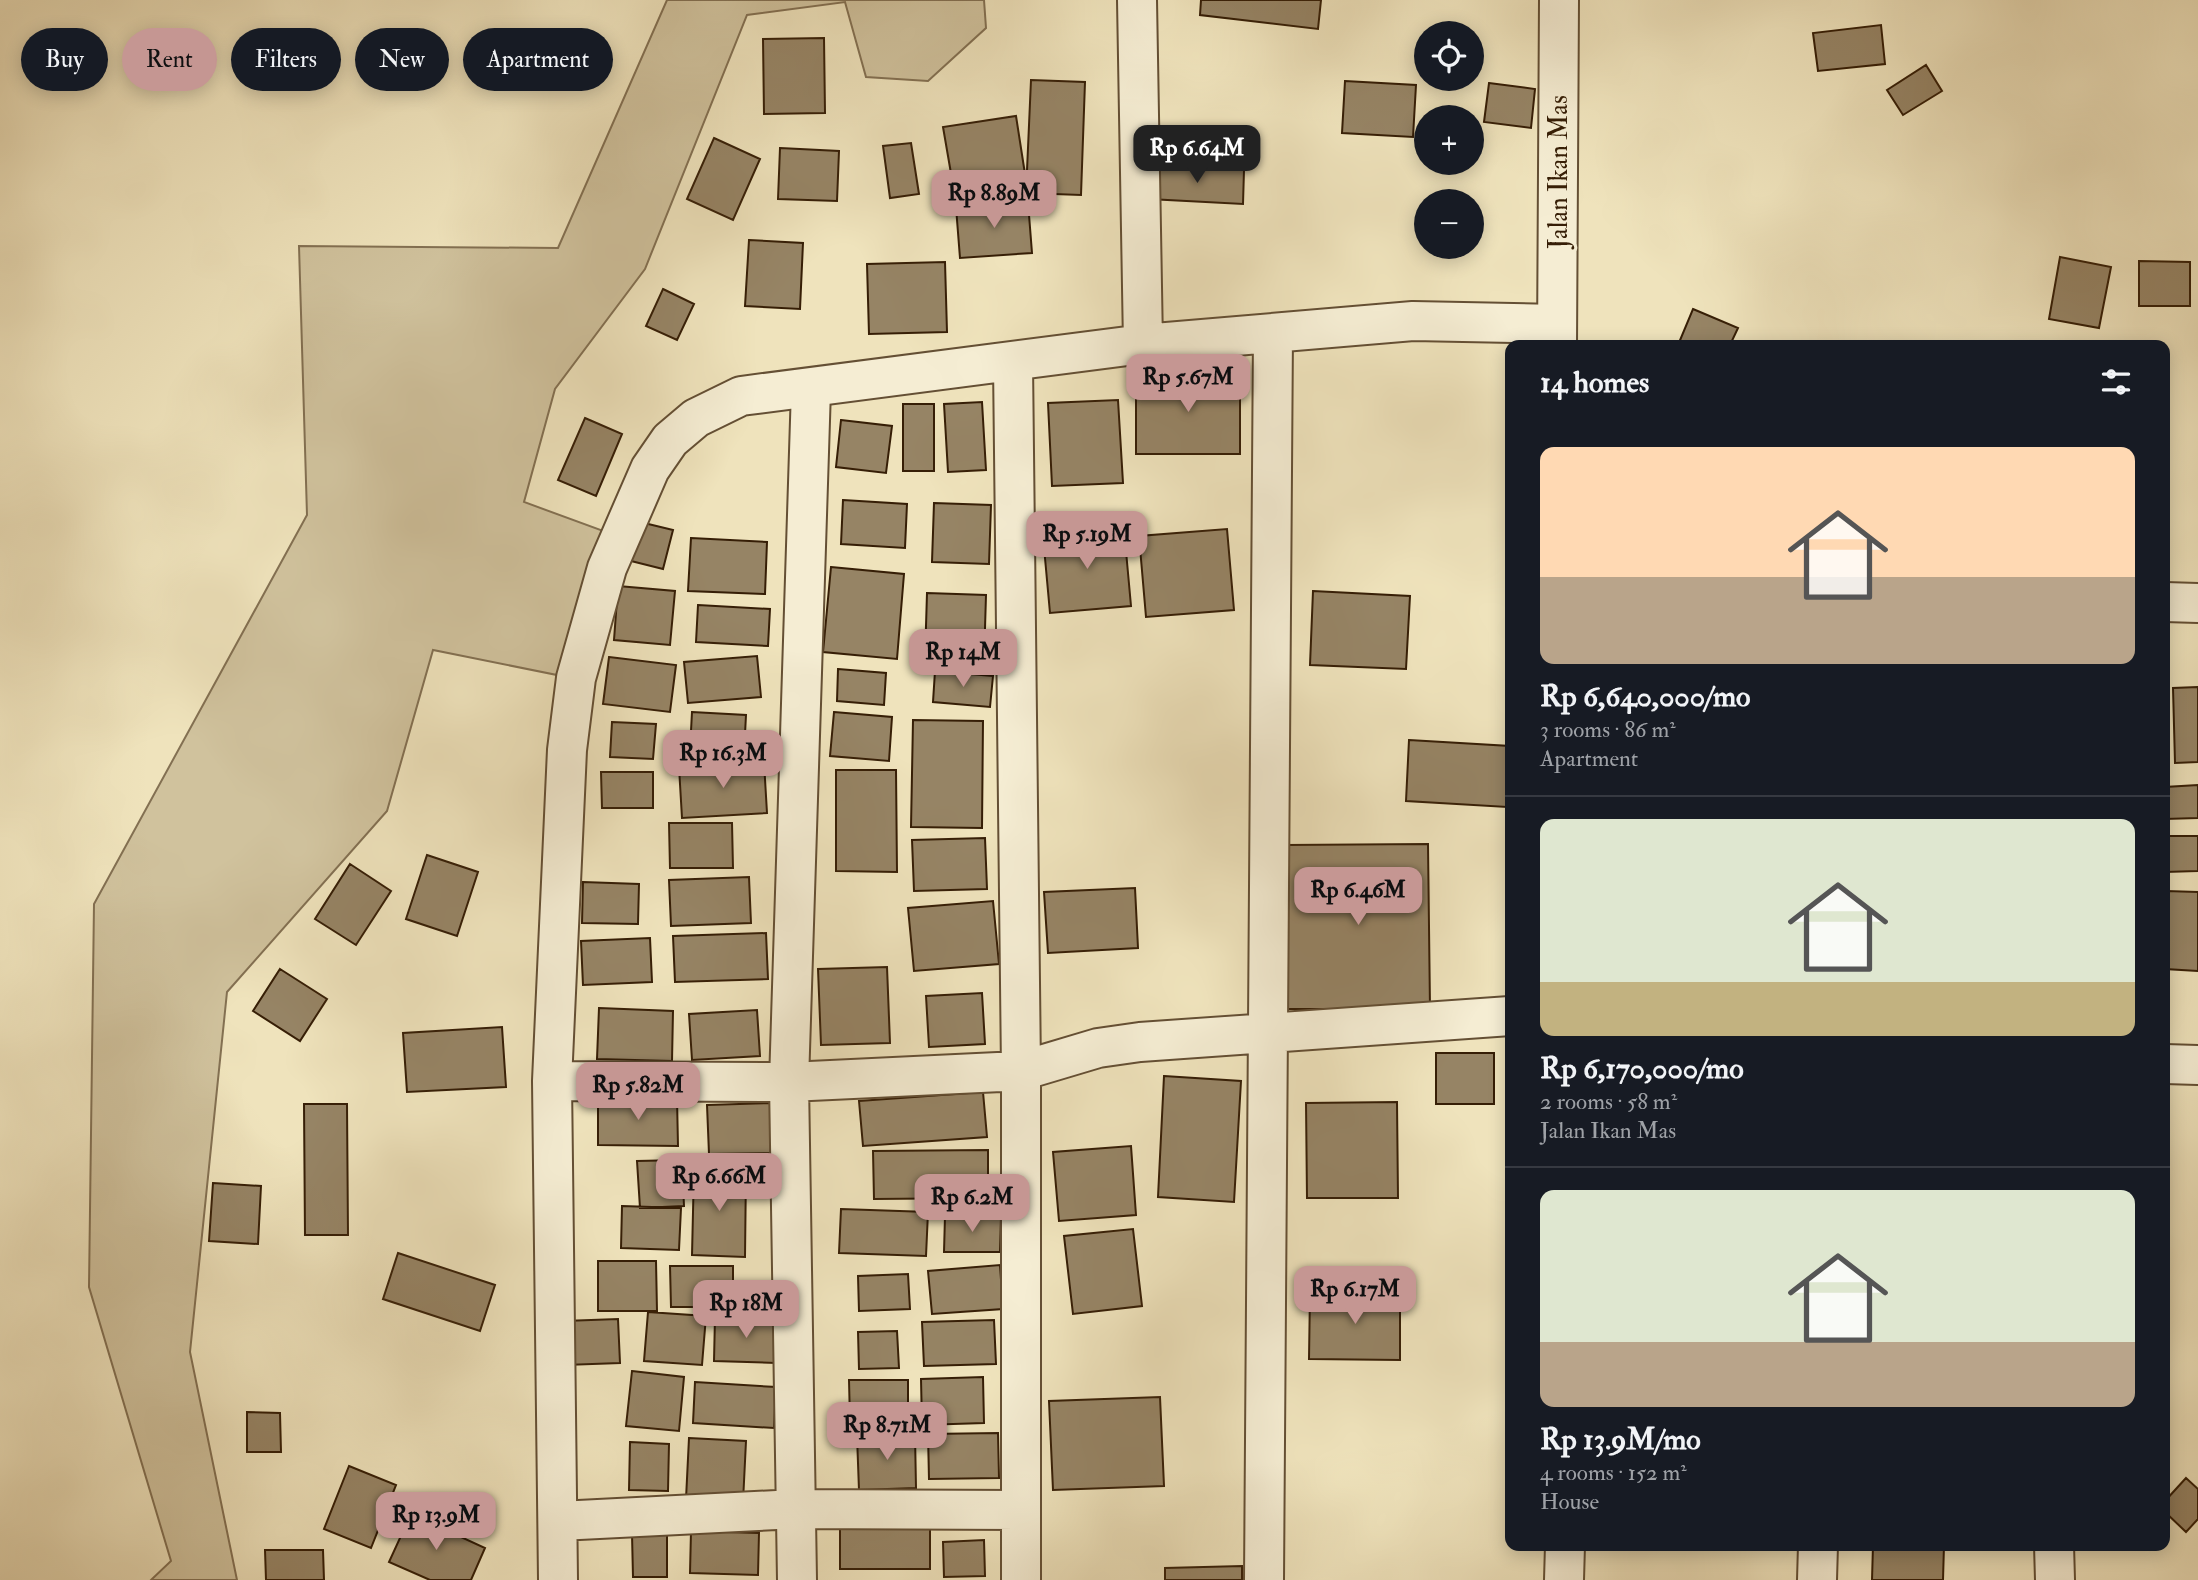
<!DOCTYPE html>
<html lang="en">
<head>
<meta charset="utf-8">
<style>
	:root { --surface:#171b24; --page:#242831; --text:#f1f3f6; --muted:#9ea1a6; --line:#363941; --accent:#c59692 }
	body { margin:0; font-family:"IM FELL Double Pica",serif; background:var(--page); color:var(--text); height:100vh; display:flex; flex-direction:column; font-size:26px; white-space:nowrap }
	* { box-sizing:border-box; margin:0 }
	p { font-size:23px; color:var(--muted) }
	.icon { flex:none; width:38px; height:38px; fill:none; stroke:currentColor; stroke-width:2; stroke-linecap:round; stroke-linejoin:round }
	.map { position:relative; flex:1; overflow:hidden }
	.details { position:absolute; left:1505px; top:340px; width:665px; height:1211px; display:flex; flex-direction:column; background:var(--surface); border-radius:14px; box-shadow:0 4px 18px #0003 }
	.details>* { flex:none }
	.banner { position:absolute; left:21px; top:28px; width:665px; height:63px; display:flex; gap:14px }
	.buttons { position:absolute; left:1414px; top:21px; display:grid; gap:14px }
	.buttons a { display:grid; place-items:center; width:70px; height:70px; border-radius:50%; background:var(--surface); box-shadow:0 4px 18px #0003; font-size:35px }
	.price { position:absolute; translate:-50% -60px; padding:0 16px; border-radius:14px; background:var(--accent); color:#111; font-size:23px; line-height:46px; filter:drop-shadow(0 2px 4px #0008) }
	.price::after { content:''; position:absolute; left:50%; top:42px; width:21px; height:16px; margin-left:-10px; background:inherit; clip-path:polygon(0 0,100% 0,50% 100%) }
	.price.on { background:#222; color:#fff }
	ul { padding:0; list-style:none }
	li { display:grid; align-content:center; gap:14px; height:371px; padding:0 35px }
	li+li { border-top:2px solid var(--line) }
	li span { display:grid; place-items:center; height:217px; border-radius:14px; color:#555 }
	li>.icon { margin-inline-start:auto }
	span .icon { width:126px; height:126px; fill:#fffc; stroke-width:1 }
	li b { font-size:30px }
	h2 { display:flex; justify-content:space-between; align-items:center; height:84px; padding:0 35px; font-size:30px }
	.tag { padding:0 24px; border-radius:32px; background:var(--surface); box-shadow:0 4px 18px #0003; font-size:24px; line-height:63px }
	.tag.on { background:var(--accent); color:#111 }
	.map>svg:first-child { display:block }
	.green { fill:#d0c29d; stroke:#837052; stroke-width:2 }
	.building { fill:#968465; stroke:#361e06; stroke-width:2 }
	.lines { fill:none; stroke-linecap:round; stroke-linejoin:round }
	.minor-casing { stroke:#644f34; stroke-width:42 }
	.tertiary-casing { stroke:#644f34; stroke-width:42 }
	.minor { stroke:#f5edd3; stroke-width:38 }
	.tertiary { stroke:#f5edd3; stroke-width:38 }
	.labels { text-anchor:middle; stroke-width:6; stroke-linejoin:round; paint-order:stroke }
	.street-label { font-size:26px; fill:#361e06; stroke:#f5edd3 }
</style>
</head>
<body>
<div class="map">
<svg width="2198" height="1580" viewBox="0 0 2198 1580">
	<rect width="100%" height="100%" fill="#efe3bc"/>
	<filter id="stains"><feTurbulence type="fractalNoise" baseFrequency=".00286" numOctaves="4"/><feColorMatrix values="0 0 0 0 .2 0 0 0 0 .09 0 0 0 0 .02 0 0 0 .5 -.17"/></filter>
	<radialGradient id="worn" r=".72"><stop offset=".6" stop-color="#630" stop-opacity="0"/><stop offset="1" stop-color="#630" stop-opacity=".3"/></radialGradient>
	<path class="green" d="M667,0h317l2,28 -58,53 -62,-4 -21,-75 -98,13 -102,254 -90,120 -31,113 85,31 -47,143 -129,-26 -46,161 -160,181 -37,360 47,228h-86l20,-19 -82,-274 5,-383 213,-389 -8,-269 259,2z"/>
	<path class="building" d="M1201,0h120l-3,29 -118,-14z
		M1881,25l4,39 -67,7 -5,-38z
		M824,38l1,75 -61,1 -1,-75z
		M1926,65l16,26 -39,24 -16,-25z
		M1031,80l54,2 -4,113 -55,-2z
		M1345,81l71,4 -3,52 -71,-4z
		M1489,83l46,6 -4,39 -47,-6z
		M1016,116l9,58 -72,11 -10,-58z
		M714,138l46,21 -27,61 -46,-21z
		M911,143l8,51 -29,4 -7,-52z
		M780,148l59,3 -2,50 -59,-2z
		M1151,165l93,5 -1,34 -94,-5z
		M1028,202l4,51 -72,5 -4,-51z
		M749,240l54,3 -3,66 -55,-3z
		M2060,257l51,10 -12,61 -50,-9z
		M2139,261l51,1v44h-51z
		M945,262l2,70 -78,2 -2,-70z
		M663,289l31,15 -17,36 -31,-14z
		M1693,309l45,19 -8,17h-52z
		M1136,375h104v79h-104z
		M1118,400l5,83 -71,3 -4,-83z
		M982,402l4,68 -38,2 -4,-68z
		M903,404h31v67h-31z
		M585,418l37,16 -26,62 -38,-16z
		M841,420l51,6 -6,47 -50,-6z
		M843,500l64,4 -2,44 -64,-4z
		M934,503l57,2 -2,59 -57,-2z
		M640,522l33,8 -10,39 -32,-8z
		M1124,529l7,77 -81,7 -7,-77z
		M1227,529l7,81 -88,7 -7,-81z
		M691,538l76,4 -2,52 -77,-3z
		M831,567l73,7 -7,85 -74,-7z
		M618,586l57,5 -5,54 -56,-5z
		M1313,591l97,5 -4,73 -96,-4z
		M927,593l59,2 -2,67 -59,-3z
		M698,605l72,4 -2,37 -72,-4z
		M757,656l4,41 -73,6 -4,-41z
		M609,657l67,8 -6,47 -67,-8z
		M838,669l48,4 -2,32 -47,-4z
		M935,671l58,5 -3,31 -57,-5z
		M2198,687v75l-23,1 -2,-75z
		M692,712l54,3 -2,38 -54,-3z
		M834,712l58,5 -3,44 -59,-5z
		M913,720l70,1 -1,107 -71,-1z
		M612,722l44,2 -3,35 -43,-2z
		M1409,740l101,6 -3,61 -101,-6z
		M764,762l3,51 -85,5 -3,-51z
		M836,770h60l1,102 -61,-1z
		M601,772h52v36h-51z
		M2198,785v33l-33,1v-32z
		M669,823h63l1,45h-63z
		M2165,836h33v35l-33,1z
		M985,838l2,51 -73,2 -2,-51z
		M1428,844l2,165h-143l-2,-164z
		M427,855l51,17 -21,64 -51,-17z
		M350,864l41,27 -35,54 -41,-26z
		M749,877l2,46 -80,3 -2,-46z
		M583,882l56,2 -1,40 -56,-1z
		M1135,888l3,60 -90,5 -4,-61z
		M2166,891l32,1v79l-33,-2z
		M993,901l6,63 -85,7 -6,-63z
		M766,933l2,46 -93,3 -2,-46z
		M650,938l2,44 -69,3 -2,-44z
		M887,967l3,76 -69,2 -3,-76z
		M280,969l47,30 -27,42 -47,-30z
		M982,993l3,51 -56,3 -3,-51z
		M599,1008l74,3 -1,50 -75,-2z
		M757,1010l3,46 -68,4 -3,-46z
		M502,1027l4,60 -99,5 -4,-59z
		M1436,1053h58v51h-58z
		M1164,1076l77,5 -7,121 -76,-5z
		M983,1092l4,45 -124,9 -4,-45z
		M598,1098h79l1,48 -80,-1z
		M1397,1102l1,96h-91l-1,-95z
		M774,1103l1,50 -66,1 -2,-49z
		M304,1104h43l1,131h-43z
		M1131,1146l5,69 -77,6 -6,-69z
		M988,1150v48l-114,1 -1,-48z
		M682,1160l2,46 -44,2 -3,-47z
		M694,1169l52,1 -1,87 -53,-2z
		M213,1183l48,3 -3,58 -49,-3z
		M622,1206l59,2 -2,42 -58,-2z
		M841,1209l87,3 -2,44 -87,-3z
		M945,1216l56,1 -1,35h-56z
		M1133,1229l9,77 -69,8 -9,-78z
		M398,1253l97,32 -15,46 -97,-32z
		M598,1261h58l1,50h-59z
		M1000,1265l3,44 -71,5 -4,-43z
		M670,1266h63v41h-62z
		M908,1274l2,35 -51,2 -1,-35z
		M1310,1292l90,1v67l-91,-1z
		M648,1312l58,4 -4,49 -58,-4z
		M715,1317l62,2 -1,44 -62,-2z
		M618,1319l2,44 -55,2 -1,-44z
		M994,1320l2,44 -72,2 -2,-44z
		M897,1331l2,37 -40,1 -1,-37z
		M632,1371l52,6 -5,54 -53,-5z
		M983,1377l1,46 -62,2 -1,-46z
		M849,1380h59v41h-58z
		M695,1382l81,5 -2,41 -81,-5z
		M1160,1397l4,89 -111,4 -4,-89z
		M247,1412l33,1 1,39h-34z
		M998,1433l1,45 -70,1 -1,-45z
		M915,1434l1,54 -57,2 -2,-54z
		M689,1438l57,3 -3,61 -57,-3z
		M630,1442l39,2 -1,47 -39,-1z
		M349,1466l47,19 -25,63 -47,-19z
		M2186,1478l12,11v30l-12,13 -21,-20v-11z
		M411,1514l74,34 -14,32h-41l-41,-18z
		M840,1524l90,1v44h-90z
		M691,1531l68,2 -1,42 -68,-2z
		M632,1534h35v43h-34z
		M984,1540l1,36 -41,1 -1,-35z
		M1873,1545h71l-1,35h-71z
		M265,1550h58l1,30h-58z
		M1242,1566v14h-77v-12z"/>
	<g class="lines">
		<g class="minor-casing">
			<path id="minor" d="M1137,0l6,344
				M1013,363l8,708v509
				M2165,602l33,1
				M2165,1064l33,1
				M552,1081l237,1 232,-11 77,-23 42,-6 370,-26
				M559,1521l237,-12 224,1
				M2054,1545l1,35
				M558,1580l-6,-499 15,-331 9,-72 31,-110 43,-99 20,-29 26,-22 45,-22 402,-52 270,-23 144,3
				M797,1580l-8,-498 22,-693
				M1264,1580l9,-1247
				M1817,1580l1,-35"/>
		</g>
		<g class="tertiary-casing">
			<path id="tertiary" d="M1557,345l2,-345
				M1564,1580l1,-35"/>
		</g>
		<use href="#minor" class="minor"/>
		<use href="#tertiary" class="tertiary"/>
	</g>
	<g class="labels">
		<g class="street-label">
			<text transform="translate(1558 172) rotate(-90)" y="9">Jalan Ikan Mas</text>
		</g>
	</g>
	<rect width="100%" height="100%" filter="url(#stains)"/>
	<rect width="100%" height="100%" fill="url(#worn)"/>
</svg>
<div class="buttons">
<a><svg class="icon" aria-label="locate" viewBox="0 0 24 24"><circle cx="12" cy="12" r="6"/><path d="M12 2v4M12 18v4M2 12h4M18 12h4"/></svg></a>
<a>+</a>
<a>−</a>
</div>
<b class="price on" style="left:1197px;top:185px">Rp 6.64M</b>
<b class="price" style="left:994px;top:230px">Rp 8.89M</b>
<b class="price" style="left:1188px;top:414px">Rp 5.67M</b>
<b class="price" style="left:1087px;top:571px">Rp 5.19M</b>
<b class="price" style="left:963px;top:689px">Rp 14M</b>
<b class="price" style="left:723px;top:790px">Rp 16.3M</b>
<b class="price" style="left:1358px;top:927px">Rp 6.46M</b>
<b class="price" style="left:638px;top:1122px">Rp 5.82M</b>
<b class="price" style="left:719px;top:1213px">Rp 6.66M</b>
<b class="price" style="left:972px;top:1234px">Rp 6.2M</b>
<b class="price" style="left:1355px;top:1326px">Rp 6.17M</b>
<b class="price" style="left:746px;top:1340px">Rp 18M</b>
<b class="price" style="left:887px;top:1462px">Rp 8.71M</b>
<b class="price" style="left:436px;top:1552px">Rp 13.9M</b>
<div class="banner">
<a class="tag">Buy</a>
<a class="tag on">Rent</a>
<a class="tag">Filters</a>
<a class="tag">New</a>
<a class="tag">Apartment</a>
</div>
<section class="details">
<h2>14 homes<svg class="icon" aria-label="filters" viewBox="0 0 24 24"><path d="M4 7h16M4 17h16"/><circle cx="9" cy="7" r="2"/><circle cx="15" cy="17" r="2"/></svg></h2>
<ul>
<li><span style="background:linear-gradient(#ffd9b3 60%,#b9a48a 0)"><svg class="icon" aria-label="home" viewBox="0 0 24 24"><path d="M3 11l9-7 9 7M6 9v11h12V9"/></svg></span><div><b>Rp 6,640,000/mo</b><p>3 rooms · 86 m²</p><p>Apartment</p></div></li>
<li><span style="background:linear-gradient(#dfe7d0 75%,#c2b280 0)"><svg class="icon" aria-label="home" viewBox="0 0 24 24"><path d="M3 11l9-7 9 7M6 9v11h12V9"/></svg></span><div><b>Rp 6,170,000/mo</b><p>2 rooms · 58 m²</p><p>Jalan Ikan Mas</p></div></li>
<li><span style="background:linear-gradient(#dfe7d0 70%,#b9a48a 0)"><svg class="icon" aria-label="home" viewBox="0 0 24 24"><path d="M3 11l9-7 9 7M6 9v11h12V9"/></svg></span><div><b>Rp 13.9M/mo</b><p>4 rooms · 152 m²</p><p>House</p></div></li>
</ul>
</section>
</div>
</body>
</html>
